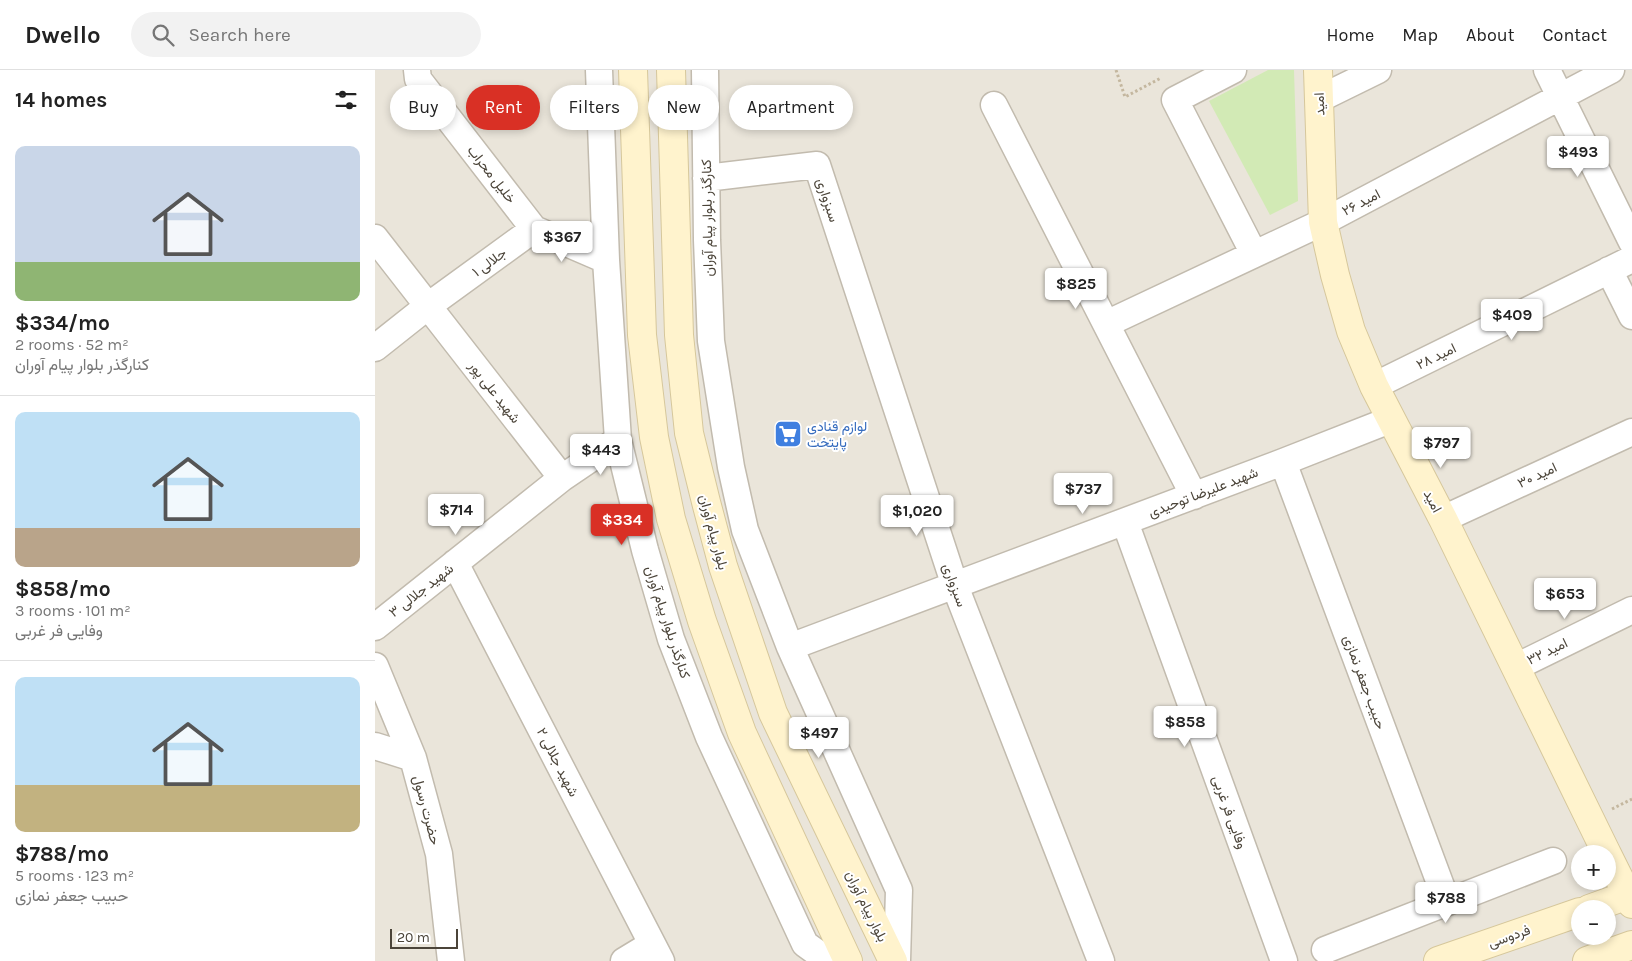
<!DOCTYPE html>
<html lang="en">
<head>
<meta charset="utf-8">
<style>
	:root { --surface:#fff; --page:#f2f2f2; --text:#222; --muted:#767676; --line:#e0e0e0; --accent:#d93025 }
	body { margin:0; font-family:Karla,Vazirmatn,sans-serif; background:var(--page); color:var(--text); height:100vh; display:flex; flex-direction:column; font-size:19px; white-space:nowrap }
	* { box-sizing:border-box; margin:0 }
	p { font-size:16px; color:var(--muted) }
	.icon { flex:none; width:28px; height:28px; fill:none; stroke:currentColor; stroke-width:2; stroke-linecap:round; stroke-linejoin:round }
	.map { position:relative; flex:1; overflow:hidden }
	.drawer { display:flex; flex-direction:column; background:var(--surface); width:375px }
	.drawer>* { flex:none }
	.hud { position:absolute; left:15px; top:15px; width:475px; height:45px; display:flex; gap:10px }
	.fabs { position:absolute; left:1196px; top:775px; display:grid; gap:10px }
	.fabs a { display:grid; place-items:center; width:45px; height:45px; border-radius:50%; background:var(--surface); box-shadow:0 2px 8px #0003; font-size:25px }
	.scale { position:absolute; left:15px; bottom:12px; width:68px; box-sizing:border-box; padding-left:5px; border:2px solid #4b4439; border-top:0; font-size:14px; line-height:18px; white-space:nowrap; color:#4b4439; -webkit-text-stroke:4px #fff; paint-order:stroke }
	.price { position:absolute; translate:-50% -42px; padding:0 11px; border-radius:5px; background:#fff; color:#222; font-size:16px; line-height:32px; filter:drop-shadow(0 1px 2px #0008) }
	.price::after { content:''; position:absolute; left:50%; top:30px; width:15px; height:11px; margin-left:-8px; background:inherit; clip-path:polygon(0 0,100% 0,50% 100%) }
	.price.current { background:var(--accent); color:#fff }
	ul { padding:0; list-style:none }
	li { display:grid; align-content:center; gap:10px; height:265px; padding:0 15px }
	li+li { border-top:1px solid var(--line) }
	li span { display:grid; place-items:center; height:155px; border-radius:10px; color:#555 }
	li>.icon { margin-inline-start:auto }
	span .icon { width:90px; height:90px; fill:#fffc; stroke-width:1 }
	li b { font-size:21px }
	h2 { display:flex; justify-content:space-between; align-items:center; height:60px; padding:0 15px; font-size:21px }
	.tag { padding:0 18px; border-radius:22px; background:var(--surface); box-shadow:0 2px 8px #0003; font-size:18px; line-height:45px }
	.tag.current { background:var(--accent); color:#fff }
	header { display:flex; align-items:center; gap:30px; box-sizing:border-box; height:70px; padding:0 25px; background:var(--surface); border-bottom:1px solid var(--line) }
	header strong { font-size:24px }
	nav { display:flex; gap:28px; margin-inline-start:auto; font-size:18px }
	.search { width:350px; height:45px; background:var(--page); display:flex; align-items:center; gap:12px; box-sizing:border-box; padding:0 18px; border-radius:28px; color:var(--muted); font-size:19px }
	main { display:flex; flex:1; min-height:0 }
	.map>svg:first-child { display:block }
	.residential { fill:#eae5da; fill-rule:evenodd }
	.green { fill:#d2eab5 }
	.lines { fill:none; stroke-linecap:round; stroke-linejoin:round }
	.minor-casing { stroke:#c2bbae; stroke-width:29 }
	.secondary-casing { stroke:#d6c79b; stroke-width:30 }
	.path { stroke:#c4b79f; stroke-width:3; stroke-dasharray:2.5 2.5; stroke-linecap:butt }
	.minor { stroke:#fff; stroke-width:26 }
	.secondary { stroke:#fff3cd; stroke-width:28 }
	.labels { text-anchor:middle; stroke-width:4; stroke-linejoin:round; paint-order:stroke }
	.street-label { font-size:14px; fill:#4b4439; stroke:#fff }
	.shop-label { font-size:14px; fill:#366cbe; stroke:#fff; text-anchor:start }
</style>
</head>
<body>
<header>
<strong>Dwello</strong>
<div class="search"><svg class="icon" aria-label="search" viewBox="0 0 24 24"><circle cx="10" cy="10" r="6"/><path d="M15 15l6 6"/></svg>Search here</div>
<nav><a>Home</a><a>Map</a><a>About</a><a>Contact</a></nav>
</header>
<main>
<section class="drawer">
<h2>14 homes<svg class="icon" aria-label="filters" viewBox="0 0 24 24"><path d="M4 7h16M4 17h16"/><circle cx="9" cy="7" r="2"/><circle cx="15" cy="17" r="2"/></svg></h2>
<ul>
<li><span style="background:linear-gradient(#c9d6e8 75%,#8fb573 0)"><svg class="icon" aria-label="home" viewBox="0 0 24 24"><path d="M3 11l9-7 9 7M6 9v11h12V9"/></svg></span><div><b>$334/mo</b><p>2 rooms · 52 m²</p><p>کنارگذر بلوار پیام آوران</p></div></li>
<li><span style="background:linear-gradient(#bfe0f5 75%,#b9a48a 0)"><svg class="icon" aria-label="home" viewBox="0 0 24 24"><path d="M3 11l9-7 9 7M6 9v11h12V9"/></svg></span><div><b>$858/mo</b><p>3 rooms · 101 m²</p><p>وفایی فر غربی</p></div></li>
<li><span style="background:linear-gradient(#bfe0f5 70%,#c2b280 0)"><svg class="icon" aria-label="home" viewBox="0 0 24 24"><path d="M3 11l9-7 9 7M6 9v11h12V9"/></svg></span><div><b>$788/mo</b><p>5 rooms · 123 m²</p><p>حبیب جعفر نمازی</p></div></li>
</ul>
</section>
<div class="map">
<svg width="1257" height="891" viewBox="0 0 1257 891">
	<rect width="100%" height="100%" fill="#f6f3ec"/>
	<path class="residential" d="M0,0h1257v891h-1257zM1205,784h27v27h-27zM1205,839h27v27h-27z"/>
	<path class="green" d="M893,0h26l4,131 -28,14 -61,-114z"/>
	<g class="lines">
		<g class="minor-casing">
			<path id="minor" d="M42,0l1,9 116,150 72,31
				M224,0l7,190 12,180 27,110 26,89 38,98 96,207 24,17
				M330,0l2,170 4,101 20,126 14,63 45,117 109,243 -2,71
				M858,0l-58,30 79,154
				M1172,0l85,172
				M944,29l59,-29
				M619,35l200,391
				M331,108l111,-13 138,421 146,375
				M0,168l187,240
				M1234,200l23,46
				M731,254l217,-102 288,-152
				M0,278l53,-42 106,-77
				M999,316l258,-127
				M908,392l164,440
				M1068,449l189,-87
				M750,452l159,439
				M80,493l206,398
				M0,557l187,-149 56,-38
				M415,577l493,-185 107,-42
				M0,596l38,92 26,96 12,107
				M1141,597l116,-57
				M0,676l38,12
				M950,880l228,-89
				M249,891l28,-17"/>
		</g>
		<g class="secondary-casing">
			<path id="secondary" d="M258,0l9,265 12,102 17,82 31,102 40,112 106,228
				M296,0l8,265 10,98 17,69 17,64 50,147 120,248
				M943,0l5,152 12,53 16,56 23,55 69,133 164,335
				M1232,784l25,50
				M1214,839l39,-14
				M1063,891l142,-49
				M1212,891l45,-16"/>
		</g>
		<path class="path" d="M741,0l9,27 36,-19
			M1237,739l20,-10"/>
		<use href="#minor" class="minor"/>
		<use href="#secondary" class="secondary"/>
	</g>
	<defs>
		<g id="supermarket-square" transform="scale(1.4375)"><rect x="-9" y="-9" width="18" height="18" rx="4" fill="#3f7fe0" stroke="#fff"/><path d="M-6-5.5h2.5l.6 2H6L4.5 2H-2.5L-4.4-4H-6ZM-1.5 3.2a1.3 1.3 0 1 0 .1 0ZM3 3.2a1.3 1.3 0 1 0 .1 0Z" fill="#fff"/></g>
	</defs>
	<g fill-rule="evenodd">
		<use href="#supermarket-square" x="413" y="364"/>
	</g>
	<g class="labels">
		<g class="street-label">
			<text transform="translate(944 34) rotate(-92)" y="5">امید</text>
			<text transform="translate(117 104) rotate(52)" y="5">خلیل محراب</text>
			<text transform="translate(453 130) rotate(72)" y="5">سبزواری</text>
			<text transform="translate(986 132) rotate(-28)" y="5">امید ۲۶</text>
			<text transform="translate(332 148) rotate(-91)" y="5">کنارگذر بلوار پیام آوران</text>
			<text transform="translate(114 192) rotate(-36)" y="5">جلالی ۱</text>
			<text transform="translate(1061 286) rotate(-26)" y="5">امید ۲۸</text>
			<text transform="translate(120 322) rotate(52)" y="5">شهید علی پور</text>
			<text transform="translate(1162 405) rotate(-25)" y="5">امید ۳۰</text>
			<text transform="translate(828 422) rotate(-21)" y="5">شهید علیرضا توحیدی</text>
			<text transform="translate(1058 431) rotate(62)" y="5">امید</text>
			<text transform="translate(339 462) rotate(75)" y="5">بلوار پیام آوران</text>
			<text transform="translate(580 515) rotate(70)" y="5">سبزواری</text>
			<text transform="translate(46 520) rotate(-38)" y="5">شهید جلالی ۳</text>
			<text transform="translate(293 552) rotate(72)" y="5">کنارگذر بلوار پیام آوران</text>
			<text transform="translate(1172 581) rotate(-26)" y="5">امید ۳۲</text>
			<text transform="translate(990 612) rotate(70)" y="5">حبیب جعفر نمازی</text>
			<text transform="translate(183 692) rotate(63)" y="5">شهید جلالی ۲</text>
			<text transform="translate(52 740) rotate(75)" y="5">حضرت رسول</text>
			<text transform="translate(855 742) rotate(70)" y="5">وفایی فر غربی</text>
			<text transform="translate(492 836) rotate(64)" y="5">بلوار پیام آوران</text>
			<text transform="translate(1134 866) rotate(-19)" y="5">فردوسی</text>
		</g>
		<g class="shop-label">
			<text x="432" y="361">لوازم قنادی<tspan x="432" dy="16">پایتخت</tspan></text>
		</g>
	</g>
</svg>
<div class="fabs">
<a>+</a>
<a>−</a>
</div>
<div class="scale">20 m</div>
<b class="price" style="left:1203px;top:108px">$493</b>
<b class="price" style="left:187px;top:193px">$367</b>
<b class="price" style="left:701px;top:240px">$825</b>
<b class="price" style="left:1137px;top:271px">$409</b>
<b class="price" style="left:1066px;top:399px">$797</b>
<b class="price" style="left:226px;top:406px">$443</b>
<b class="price" style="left:708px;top:445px">$737</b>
<b class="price" style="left:81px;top:466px">$714</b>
<b class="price" style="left:542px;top:467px">$1,020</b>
<b class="price current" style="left:247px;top:476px">$334</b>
<b class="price" style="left:1190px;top:550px">$653</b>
<b class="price" style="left:810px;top:678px">$858</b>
<b class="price" style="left:444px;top:689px">$497</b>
<b class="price" style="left:1071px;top:854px">$788</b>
<div class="hud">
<a class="tag">Buy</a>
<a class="tag current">Rent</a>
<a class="tag">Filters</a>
<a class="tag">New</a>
<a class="tag">Apartment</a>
</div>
</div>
</main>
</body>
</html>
